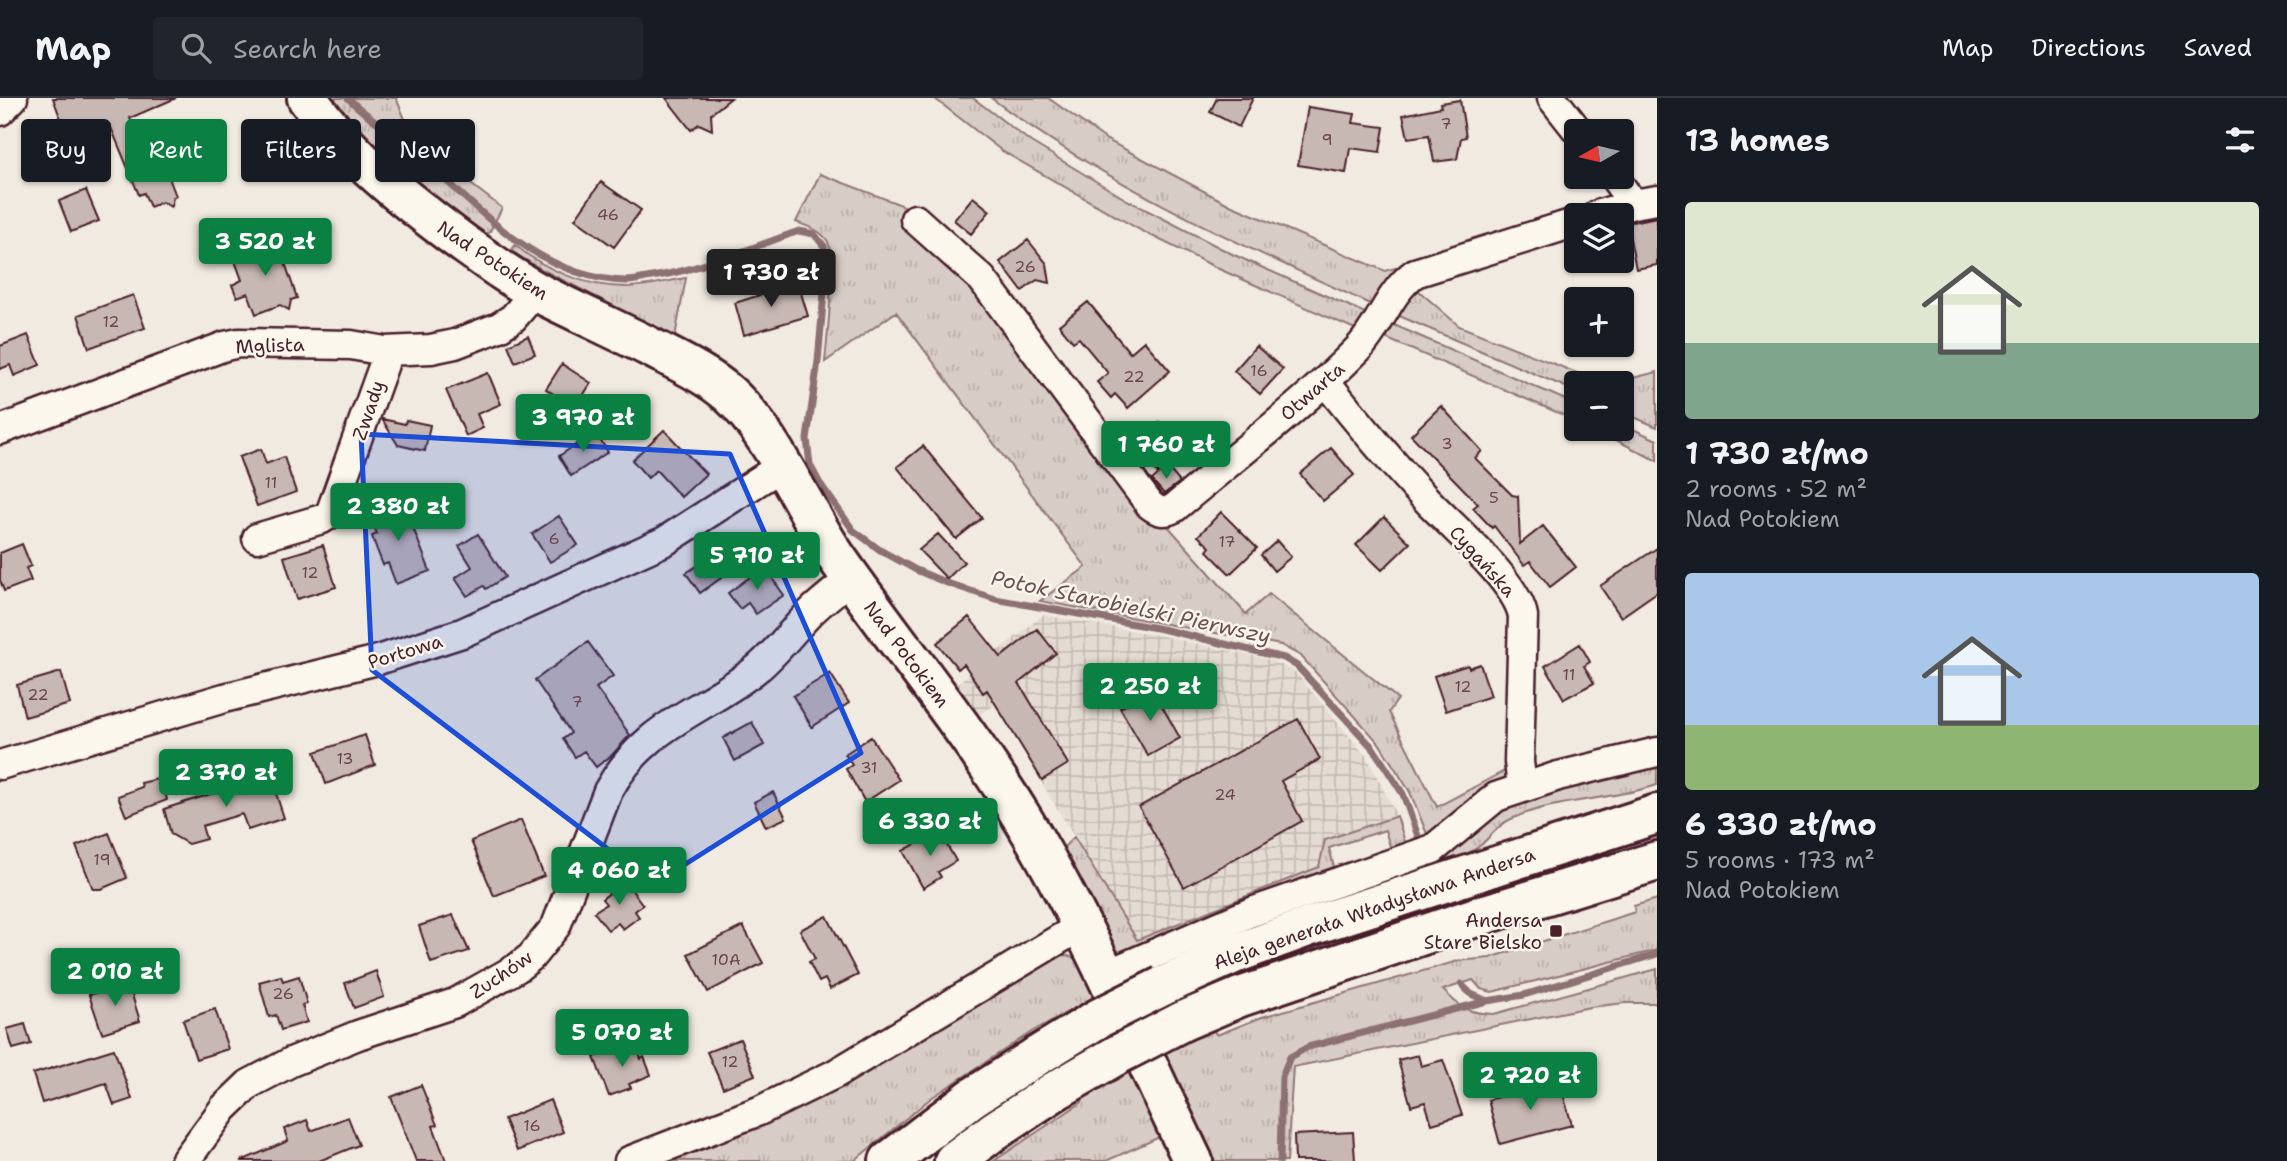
<!DOCTYPE html>
<html lang="en">
<head>
<meta charset="utf-8">
<style>
	:root { --surface:#171b24; --page:#20242c; --text:#f1f3f6; --muted:#9ea1a6; --line:#363941; --accent:#0b8043 }
	body { margin:0; font-family:"Shantell Sans",sans-serif; background:var(--page); color:var(--text); height:100vh; display:flex; flex-direction:column; font-size:26px; white-space:nowrap }
	* { box-sizing:border-box; margin:0 }
	p { font-size:23px; color:var(--muted) }
	.icon { flex:none; width:38px; height:38px; fill:none; stroke:currentColor; stroke-width:2; stroke-linecap:round; stroke-linejoin:round }
	.map { position:relative; flex:1; overflow:hidden }
	.side { display:flex; flex-direction:column; background:var(--surface); width:630px }
	.side>* { flex:none }
	.banner { position:absolute; left:21px; top:21px; width:665px; height:63px; display:flex; gap:14px }
	.needle { width:46px; rotate:262deg }
	.fabs { position:absolute; left:1564px; top:21px; display:grid; gap:14px }
	.fabs a { display:grid; place-items:center; width:70px; height:70px; border-radius:7px; background:var(--surface); box-shadow:0 2px 5px #0004; font-size:35px }
	.price { position:absolute; translate:-50% -60px; padding:0 16px; border-radius:7px; background:var(--accent); color:#fff; font-size:23px; line-height:46px; filter:drop-shadow(0 2px 4px #0008) }
	.price::after { content:''; position:absolute; left:50%; top:42px; width:21px; height:16px; margin-left:-10px; background:inherit; clip-path:polygon(0 0,100% 0,50% 100%) }
	.price.current { background:#222; color:#fff }
	ul { padding:0; list-style:none }
	li { display:grid; align-content:center; gap:14px; height:371px; padding:0 28px }
	li span { display:grid; place-items:center; height:217px; border-radius:7px; color:#555 }
	li>.icon { margin-inline-start:auto }
	span .icon { width:126px; height:126px; fill:#fffc; stroke-width:1 }
	li b { font-size:30px }
	h2 { display:flex; justify-content:space-between; align-items:center; height:84px; padding:0 28px; font-size:30px }
	.pill { padding:0 24px; border-radius:7px; background:var(--surface); box-shadow:0 2px 5px #0004; font-size:24px; line-height:63px }
	.pill.current { background:var(--accent); color:#fff }
	header { display:flex; align-items:center; gap:42px; box-sizing:border-box; height:98px; padding:0 35px; background:var(--surface); border-bottom:2px solid var(--line) }
	header strong { font-size:33px }
	nav { display:flex; gap:38px; margin-inline-start:auto; font-size:24px }
	.search { width:490px; height:63px; background:var(--page); display:flex; align-items:center; gap:18px; box-sizing:border-box; padding:0 24px; border-radius:7px; color:var(--muted); font-size:26px }
	main { display:flex; flex:1; min-height:0 }
	.map>svg:first-child { display:block }
	.industrial { fill:url(#industrial-grid) }
	.grass { fill:url(#grass-tufts); stroke:#917678; stroke-width:2 }
	.lines { fill:none; stroke-linecap:round; stroke-linejoin:round }
	.stream { stroke:#8c6f72; stroke-width:7 }
	.building { fill:#c8b8b3; stroke:#4a1f2b; stroke-width:2 }
	.street-casing { stroke:#4a1f2b; stroke-width:33 }
	.secondary-casing { stroke:#4a1f2b; stroke-width:44 }
	.street { stroke:#fbf7ec; stroke-width:28 }
	.secondary { stroke:#fbf7ec; stroke-width:38 }
	.secondary-bridge-casing { stroke:#4a1f2b; stroke-width:44; stroke-linecap:butt }
	.secondary-bridge { stroke:#fbf7ec; stroke-width:38 }
	.marked { fill:#1d4ed8; fill-opacity:0.2; stroke:#1d4ed8; stroke-width:5; stroke-linejoin:round }
	.poi-dot { fill:#4a1f2b; stroke:#fbf7ec; stroke-width:2.5 }
	.labels { text-anchor:middle; stroke-width:5; stroke-linejoin:round; paint-order:stroke }
	.number-label { font-size:16px; fill:#6a454d }
	.street-label { font-size:19px; fill:#4a1f2b; stroke:#fbf7ec }
	.poi-label { font-size:19px; fill:#4a1f2b; stroke:#fbf7ec; text-anchor:end }
	.water-label { font-size:21px; font-style:italic; fill:#704e55; stroke:#fbf7ec }
</style>
</head>
<body>
<header>
<strong>Map</strong>
<div class="search"><svg class="icon" aria-label="search" viewBox="0 0 24 24"><circle cx="10" cy="10" r="6"/><path d="M15 15l6 6"/></svg>Search here</div>
<nav><a>Map</a><a>Directions</a><a>Saved</a></nav>
</header>
<main>
<div class="map">
<svg width="1657" height="1063" viewBox="0 0 1657 1063">
	<defs>
		<pattern id="industrial-grid" width="8" height="8" patternUnits="userSpaceOnUse" patternTransform="scale(1.75)"><rect width="8" height="8" fill="#e4dbd2"/><path d="M0 4h8M4 0v8" fill="none" stroke="#c5bcb4"/></pattern>
		<pattern id="grass-tufts" width="24" height="20" patternUnits="userSpaceOnUse" patternTransform="scale(1.75)"><rect width="24" height="20" fill="#d8ccc6"/><path d="M3 7l-1-3M5 7V3M7 7l1-3M15 17l-1-3M17 17v-4M19 17l1-3" fill="none" stroke="#bbafaa"/></pattern>
	</defs>
	<rect width="100%" height="100%" fill="#f0eae0"/>
	<filter id="ink" filterUnits="userSpaceOnUse"><feTurbulence type="fractalNoise" baseFrequency=".0143" numOctaves="2"/><feDisplacementMap in="SourceGraphic" scale="14" xChannelSelector="R" yChannelSelector="G"/><feConvolveMatrix kernelMatrix="1 2 1 2 8 2 1 2 1" color-interpolation-filters="sRGB"/></filter>
	<g filter="url(#ink)">
		<path class="industrial" d="M1043,517l119,21 109,24 24,12 72,85 30,59 -72,24 -5,27 -183,74 -142,-236 -19,11 -22,-30z"/>
		<path class="grass" d="M326,0h70l18,42 88,68 -13,25 -12,1 -56,-41z
			M934,0h39l58,44 96,58 105,54 142,63 -10,16 -145,-64 -77,-38 -140,-80z
			M991,0h57l59,42 123,65 155,66 27,-8 -33,45c-134,-61 -269,-121 -388,-210z
			M820,76l92,35 66,74 178,241 11,1 79,89 23,-20 129,105 -9,13 48,95 77,-41v7l-72,59 -49,24 -8,-26 -56,18 6,23 -206,85 -17,-6 -50,-101 12,-12 63,103 182,-73 6,-27 72,-24 8,26 22,-8 -17,-42 -31,-49 -78,-87 -20,-11 -241,-44 46,-34 -190,-255 -71,50c2,-23 11,-103 3,-120 -6,-12 -20,-15 -32,-20z
			M515,147c30,25 71,42 111,42 19,0 41,-6 60,-9l-11,59 -134,-68 -30,-18z
			M1412,187l47,41 143,57h-25v9l-187,-80z
			M1385,223l192,84v16l-201,-87z
			M1657,274v55l-35,-15v-29h-10z
			M1622,326l35,16v21l-62,-32h27z
			M1657,661v26c-48,16 -101,13 -148,35 -12,6 -18,16 -28,25 -18,14 -44,19 -65,26l-2,-2 91,-65z
			M1657,730v19l-477,158 -5,-9 66,-30z
			M1657,801v51l-165,42 -11,-3 -8,-9 -30,10c18,19 25,23 51,24l163,-45v36l-3,-2h-29l-35,4 -297,60 -6,94h-72l-53,-108 50,-24 5,6 45,-18 196,-56 32,-3 145,-46 -1,-6z
			M1059,857c6,0 12,0 17,5 7,7 17,28 16,38l-59,33 -102,67 -77,63h-186l-2,-5z
			M1130,973l32,65 -56,25h-112l88,-59 -1,-4 -92,63h-10c45,-35 100,-62 151,-90z"/>
		<g class="lines">
			<path class="stream" d="M348,0c16,17 36,28 54,43 68,56 129,137 224,140 9,0 18,-3 26,-4 51,-8 98,-29 147,-46l15,3 10,12 2,24 -8,91 -11,78 3,26 9,17 34,48 27,20 36,20 31,13 48,16 167,30 122,29 13,8 76,82 30,46 15,42
				M1461,886l10,10 16,7 37,-6 133,-41
				M1280,1063l2,-85 8,-19 18,-10 179,-46"/>
		</g>
		<path class="building" d="M53,0h123l-46,20 17,44 14,-5 15,39 -3,2 -2,9 -9,-5 -12,5 -6,-14 -5,2 -29,-70 -41,16z
			M666,0h65l-20,16 1,16 -13,-6 -8,6z
			M1217,0h36l-14,29 -29,-15z
			M1460,2l6,37 -5,1 -4,21 -23,3 -5,-27 -21,3 -5,-23 38,-8 -1,-4z
			M1308,9l47,7 -2,9 31,4 -4,25 -30,-4 -4,25 -48,-8z
			M601,84l40,28 -27,37 -39,-28z
			M86,92l13,31 -28,11 -12,-31z
			M973,99l17,14 -19,23 -17,-14z
			M1657,119v48l-21,4 -9,-46z
			M259,139l11,7 5,-2 7,19 2,-1 13,38 -6,2 -2,10 -9,-5 -24,9 -8,-21 -11,4 -5,-12 10,-5 -8,-22 23,-9z
			M1028,142l19,24 3,19 -13,-3 -15,11 -22,-29z
			M798,185l10,33 -64,19 -9,-32z
			M133,197l12,33 -56,20 -11,-33z
			M1088,204l42,51 14,-12 26,30 -42,37 -13,-14 -4,4 -14,-16 11,-9 -29,-35 -6,4 -14,-17z
			M28,237l12,30 -26,11 -4,-11 -10,4v-23z
			M528,238l7,18 -20,8 -7,-17z
			M1256,248l27,23 -23,25 -26,-23z
			M562,266l29,19 -19,30 -20,-13 3,-5 -9,-6z
			M488,275l13,31 -24,10 6,14 -17,8 -20,-46z
			M1441,308l41,45 -7,7 37,37 6,1 2,48 23,-18 33,41 -26,20 -20,-26 -6,4 -30,-39 -2,2 -19,-20 5,-4 -67,-69z
			M382,321l23,5 1,-4 24,5 -5,26 -27,-6z
			M1160,324l24,29 -27,22 -24,-29z
			M664,332l42,44 -25,23 -25,-27 -8,8 -16,-18z
			M595,334l13,20 -37,24 -12,-20z
			M923,348l59,72 -26,21 -59,-72z
			M1331,350l23,27 -31,26 -23,-27z
			M261,351l5,15 18,-7 12,35 -39,14 -18,-49z
			M1167,369l13,15 -16,12 -12,-14z
			M402,402l28,71 -34,13 -8,-21 -5,2 -6,-15 -5,-14 5,-2 -8,-21z
			M1221,414l36,36 -27,26 -23,-23 3,-4 -12,-11z
			M559,418l19,29 -28,17 -18,-28z
			M1384,419l26,26 -28,27 -26,-25z
			M478,436l27,43 -19,12 -2,-3 -17,10 -12,-18 17,-11 -13,-21z
			M938,436l26,28 -17,17 -28,-29z
			M1277,443l14,16 -17,14 -13,-16z
			M22,446l9,22 -5,2 5,13 -27,10 -4,-11v-27z
			M323,447l13,42 -39,12 -13,-42z
			M1657,450v44l-36,25 -21,-31z
			M711,459l13,19 -24,17 -14,-20z
			M764,469l20,28 -28,19 -8,-11 -8,6 -12,-16z
			M969,519l32,40 36,-28 19,24 -37,30 49,81 -26,16 -55,-90 -4,3 -19,-29 -6,5 -21,-26z
			M588,544l25,34 -17,12 34,47 -18,20 -16,12 -12,-16 -9,6 -12,-18 8,-6 -36,-53z
			M1580,546l10,18 -6,4 10,17 -30,16 -19,-33z
			M1480,566l11,32 -45,15 -12,-35 34,-11 1,3z
			M61,574l9,32 -45,13 -8,-32z
			M830,575l19,30 -37,24 -19,-31z
			M1153,592l27,48 -32,18 -28,-48z
			M1298,621l22,40 -39,22 21,40 -118,66 -45,-80z
			M752,624l12,23 -29,16 -12,-23z
			M365,637l10,30 -49,19 -11,-32z
			M871,639l28,43 -34,22 -19,-33 6,-4 -7,-11z
			M270,677l14,43 -36,12 -6,-16 -40,12 4,13 -18,5 -17,-10 -7,-25z
			M162,680l5,22 -41,16 -8,-20 24,-9 -1,-4z
			M773,694l13,26 -20,9 -12,-25z
			M521,722l23,56 -50,20 -23,-55z
			M939,733l17,30 -18,11 3,5 -18,11 -20,-37z
			M109,735l18,45 -26,11h-8l-17,-43z
			M625,783l18,24 -8,6 4,6 -16,12 -5,-6 -10,7 -14,-18 12,-8 -4,-5z
			M453,817l16,36 -38,12 -12,-37z
			M827,818l31,59 -28,14 -5,-10 -6,3 -10,-20 6,-3 -15,-29z
			M743,828l20,37 -55,29 -20,-38z
			M376,873l8,26 -30,11 -9,-25z
			M281,878l2,5 16,-5 8,28 -5,1 5,17 -26,8 -5,-15 -7,2 -10,-35z
			M128,884l12,39 -38,12 -13,-38z
			M215,911l13,40 -32,10 -13,-39z
			M25,926l6,20 -18,5 -6,-20z
			M740,941l15,36 -32,13 -16,-36z
			M635,945l6,16 3,-2 7,18 -22,9 2,4 -22,8 -15,-39z
			M114,951l18,50 -18,6 -8,-22 -64,20 -9,-29z
			M1418,957l3,11 22,-6 19,55 -30,9 -7,-22 -14,4 -13,-46z
			M1559,982l13,45 -72,19 -12,-44z
			M421,987l16,40 -4,1 13,35h-30l-25,-64z
			M550,1002l13,32 -46,19 -13,-32z
			M348,1019l11,28 -40,16h-78l47,-20 -4,-12 23,-9 4,11z
			M1353,1034l2,29h-60l-1,-26z"/>
		<g class="lines">
			<g class="street-casing">
				<path id="street" d="M1552,0l26,33
					M0,13l13,-13
					M1614,79l19,27
					M1597,117l36,-11 24,-4
					M915,121l67,60 168,226c9,7 14,8 24,3 62,-52 127,-101 183,-158 23,-23 31,-57 58,-77l162,-51
					M1325,283c32,40 64,79 99,116 26,28 93,84 99,119l-4,146 3,24
					M0,332l225,-84 14,-3 112,2 34,6 46,-2 24,-5 44,-17 14,-9 23,-27
					M257,440l65,-19 8,-5 54,-150 1,-13
					M0,667l224,-67 154,-38 84,-27 203,-92 117,-75
					M1105,877l144,-62 184,-64 63,-52 62,-21 99,-24
					M185,1063l39,-53 25,-24 42,-22 67,-27 97,-32 62,-35 14,-11 25,-31 52,-135c38,-69 96,-79 151,-124 21,-18 36,-40 55,-58 12,-11 25,-21 37,-31
					M629,1063l130,-50 76,-37 246,-148"/>
			</g>
			<g class="secondary-casing">
				<path id="secondary" d="M307,0c42,58 99,103 156,145 25,18 51,37 78,51 36,18 73,35 109,53 27,14 56,27 79,47 43,39 73,112 106,161 61,88 130,170 186,261 67,110 117,230 172,345
					M1163,888l71,-32 77,-28 346,-112
					M1183,923l57,-24 236,-80 181,-56
					M889,1063l84,-64 64,-41
					M954,1063l40,-30 61,-40"/>
			</g>
			<use href="#street" class="street"/>
			<use href="#secondary" class="secondary"/>
			<g class="secondary-bridge-casing">
				<path id="secondary-bridge" d="M1037,958l62,-38 64,-32
					M1055,993l62,-36 66,-34"/>
			</g>
			<use href="#secondary-bridge" class="secondary-bridge"/>
		</g>
	</g>
	<path class="marked" d="M361,336l369,20 131,299 -207,131 -282,-214z"/>
	<rect class="poi-dot" x="1549" y="826" width="14" height="14" rx="3.5"/>
	<g class="labels">
		<g class="number-label">
			<text x="1446" y="31">7</text>
			<text x="1327" y="47">9</text>
			<text x="608" y="122">46</text>
			<text x="1025" y="174">26</text>
			<text x="111" y="229">12</text>
			<text x="1259" y="278">16</text>
			<text x="1134" y="284">22</text>
			<text x="1447" y="351">3</text>
			<text x="271" y="390">11</text>
			<text x="1494" y="405">5</text>
			<text x="554" y="446">6</text>
			<text x="1227" y="449">17</text>
			<text x="310" y="480">12</text>
			<text x="1569" y="582">11</text>
			<text x="1463" y="594">12</text>
			<text x="38" y="602">22</text>
			<text x="577" y="609">7</text>
			<text x="345" y="666">13</text>
			<text x="869" y="675">31</text>
			<text x="1225" y="702">24</text>
			<text x="102" y="767">19</text>
			<text x="726" y="867">10A</text>
			<text x="283" y="901">26</text>
			<text x="730" y="969">12</text>
			<text x="532" y="1033">16</text>
		</g>
		<g class="street-label">
			<text transform="translate(493 162) rotate(33)" y="7">Nad Potokiem</text>
			<text transform="translate(270 247) rotate(-2)" y="7">Mglista</text>
			<text transform="translate(1312 293) rotate(-41)" y="7">Otwarta</text>
			<text transform="translate(368 312) rotate(-71)" y="7">Zwady</text>
			<text transform="translate(1483 463) rotate(48)" y="7">Cygańska</text>
			<text transform="translate(405 553) rotate(-17)" y="7">Portowa</text>
			<text transform="translate(907 556) rotate(53)" y="7">Nad Potokiem</text>
			<text transform="translate(1374 810) rotate(-19)" y="7">Aleja generała Władysława Andersa</text>
			<text transform="translate(501 876) rotate(-34)" y="7">Zuchów</text>
		</g>
		<g class="poi-label">
			<text x="1542" y="829">Andersa<tspan x="1542" dy="22">Stare Bielsko</tspan></text>
		</g>
		<g class="water-label">
			<text transform="translate(1131 509) rotate(12)" y="7">Potok Starobielski Pierwszy</text>
		</g>
	</g>
</svg>
<div class="fabs">
<a><svg class="needle" viewBox="-14 -14 28 28"><path d="M0-13l5 13h-10z" fill="#e53935"/><path d="M0 13l5-13h-10z" fill="#9ea1a6"/></svg></a>
<a><svg class="icon" aria-label="layers" viewBox="0 0 24 24"><path d="M12 4l9 5-9 5-9-5zM3 14l9 5 9-5"/></svg></a>
<a>+</a>
<a>−</a>
</div>
<b class="price" style="left:265px;top:180px">3 520 zł</b>
<b class="price current" style="left:771px;top:211px">1 730 zł</b>
<b class="price" style="left:583px;top:356px">3 970 zł</b>
<b class="price" style="left:1166px;top:383px">1 760 zł</b>
<b class="price" style="left:398px;top:445px">2 380 zł</b>
<b class="price" style="left:757px;top:494px">5 710 zł</b>
<b class="price" style="left:1150px;top:625px">2 250 zł</b>
<b class="price" style="left:226px;top:711px">2 370 zł</b>
<b class="price" style="left:930px;top:760px">6 330 zł</b>
<b class="price" style="left:619px;top:809px">4 060 zł</b>
<b class="price" style="left:115px;top:910px">2 010 zł</b>
<b class="price" style="left:622px;top:971px">5 070 zł</b>
<b class="price" style="left:1530px;top:1014px">2 720 zł</b>
<div class="banner">
<a class="pill">Buy</a>
<a class="pill current">Rent</a>
<a class="pill">Filters</a>
<a class="pill">New</a>
</div>
</div>
<section class="side">
<h2>13 homes<svg class="icon" aria-label="filters" viewBox="0 0 24 24"><path d="M4 7h16M4 17h16"/><circle cx="9" cy="7" r="2"/><circle cx="15" cy="17" r="2"/></svg></h2>
<ul>
<li><span style="background:linear-gradient(#dfe7d0 65%,#7fa58c 0)"><svg class="icon" aria-label="home" viewBox="0 0 24 24"><path d="M3 11l9-7 9 7M6 9v11h12V9"/></svg></span><div><b>1 730 zł/mo</b><p>2 rooms · 52 m²</p><p>Nad Potokiem</p></div></li>
<li><span style="background:linear-gradient(#a9c7e8 70%,#8fb573 0)"><svg class="icon" aria-label="home" viewBox="0 0 24 24"><path d="M3 11l9-7 9 7M6 9v11h12V9"/></svg></span><div><b>6 330 zł/mo</b><p>5 rooms · 173 m²</p><p>Nad Potokiem</p></div></li>
</ul>
</section>
</main>
</body>
</html>
